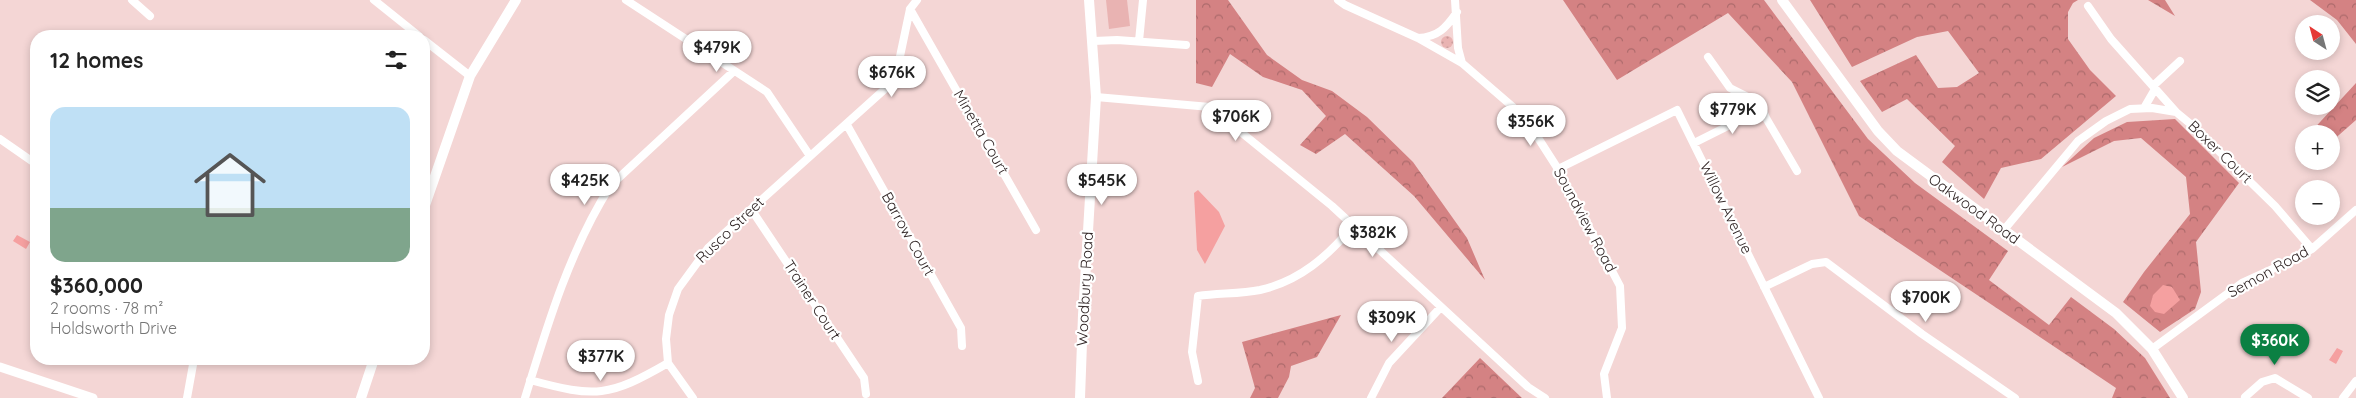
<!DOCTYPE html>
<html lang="en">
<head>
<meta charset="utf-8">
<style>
	:root { --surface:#fff; --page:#f6f6f6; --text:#222; --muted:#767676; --line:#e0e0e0; --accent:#0b8043 }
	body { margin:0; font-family:Quicksand,sans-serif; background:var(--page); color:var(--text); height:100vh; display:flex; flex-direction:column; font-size:19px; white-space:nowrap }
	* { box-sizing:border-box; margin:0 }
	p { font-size:16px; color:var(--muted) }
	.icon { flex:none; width:28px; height:28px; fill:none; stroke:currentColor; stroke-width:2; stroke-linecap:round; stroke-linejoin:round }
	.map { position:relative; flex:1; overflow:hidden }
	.sheet { position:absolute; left:30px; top:30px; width:400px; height:335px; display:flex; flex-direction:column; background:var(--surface); border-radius:20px; box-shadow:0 2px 8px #0003 }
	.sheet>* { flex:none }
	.needle { width:32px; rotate:324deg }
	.tools { position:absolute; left:2295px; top:15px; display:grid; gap:10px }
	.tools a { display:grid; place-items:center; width:45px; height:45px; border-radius:50%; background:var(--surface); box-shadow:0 2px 8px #0003; font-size:25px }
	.price { position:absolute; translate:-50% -42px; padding:0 11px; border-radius:18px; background:#fff; color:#222; font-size:16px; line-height:32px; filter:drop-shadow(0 1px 2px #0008) }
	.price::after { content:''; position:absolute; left:50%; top:30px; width:15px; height:11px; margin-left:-8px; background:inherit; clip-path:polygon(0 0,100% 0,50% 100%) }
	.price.on { background:var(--accent); color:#fff }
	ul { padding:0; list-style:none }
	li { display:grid; align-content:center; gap:10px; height:265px; padding:0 20px }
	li+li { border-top:1px solid var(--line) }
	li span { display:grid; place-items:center; height:155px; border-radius:15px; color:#555 }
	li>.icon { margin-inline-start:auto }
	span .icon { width:90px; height:90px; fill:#fffc; stroke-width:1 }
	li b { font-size:21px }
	h2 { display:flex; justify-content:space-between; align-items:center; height:60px; padding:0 20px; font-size:21px }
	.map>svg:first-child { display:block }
	.grass { fill:url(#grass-dots) }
	.forest { fill:url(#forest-crowns) }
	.garden { fill:#e9b3b2 }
	.water { fill:#f5a0a0 }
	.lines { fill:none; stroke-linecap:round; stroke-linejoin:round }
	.minor { stroke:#fff; stroke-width:8 }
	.tertiary { stroke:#fff; stroke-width:9 }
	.secondary { stroke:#fff; stroke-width:10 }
	.labels { text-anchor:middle; stroke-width:4.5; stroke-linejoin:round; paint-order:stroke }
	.street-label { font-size:15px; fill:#302525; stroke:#fff }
</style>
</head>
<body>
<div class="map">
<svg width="2356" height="398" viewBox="0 0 2356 398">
	<defs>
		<pattern id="grass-dots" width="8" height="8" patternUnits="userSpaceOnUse" patternTransform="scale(1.25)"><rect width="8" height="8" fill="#e9b3b2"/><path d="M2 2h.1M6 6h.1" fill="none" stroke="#c89a99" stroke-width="1.8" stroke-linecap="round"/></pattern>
		<pattern id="forest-crowns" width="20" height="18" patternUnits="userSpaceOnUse" patternTransform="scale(1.25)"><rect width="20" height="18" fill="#d48283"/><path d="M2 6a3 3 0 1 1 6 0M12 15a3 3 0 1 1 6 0" fill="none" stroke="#ac6a6b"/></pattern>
	</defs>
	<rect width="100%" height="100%" fill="#f4d6d5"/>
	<path class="grass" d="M1441 42a6 6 0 1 1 12 0a6 6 0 1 1-12 0Z"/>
	<path class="forest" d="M1196,0h32l39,55 35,25 30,11 35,26 46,45 54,76 18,42 -71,-84 -69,-62 -29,20 -16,-9 26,-29 -24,-26 -39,-13 -33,-23 -18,33 -16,-4z
		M1563,0h201l104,139 47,44 93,68 -19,29 60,45 22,-28 43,32 31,29 25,40h-58l4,-10 -257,-172 -67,-134 -64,-69 -111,67z
		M1810,0h268l-5,3 -5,9v27l22,31 26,26 -75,63 -40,9 -17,31 -42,-37 13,-16 -48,-47 -25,13 -22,-31 56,-26 22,33 19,-1 22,-14 -31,-42 -31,6 -65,30z
		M2148,0h17l10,16z
		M2310,0h46v44l-19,-24z
		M2356,83v37l-25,22v-8h-22z
		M2175,119l64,64 -43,59 5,50 -6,17 -35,23 -37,-30 21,-30 46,-58 -4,-37 -45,-39 -27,3 -52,26 32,-29 33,-16z
		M1341,315l-24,42 -26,9 -2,11 -11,21h-28l5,-10 -13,-46z
		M1480,358l42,40h-80z"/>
	<path class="garden" d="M1106,0h21l3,26 -21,3z"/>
	<path class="water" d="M1198,190l21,22 6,14 -20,38 -8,-14 -3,-57z
		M17,235l13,7 -4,7 -13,-8z
		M2163,285l9,2 8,13 -16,14 -9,-2 -5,-6 3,-11z
		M2337,348l6,3 -7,13 -7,-4z"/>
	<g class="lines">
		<path class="minor" d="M132,0l18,16
			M374,0l45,36
			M626,0l141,92 43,64
			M1338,0l7,5 73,33 44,25 51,44 20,23 25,39 62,117 2,42 -18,46 3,24
			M1455,0l3,48 4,15
			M2088,6l23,33 65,73
			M910,9l126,221
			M1418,38c20,-1 28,-10 39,-26
			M424,40l46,36
			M1094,41l23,-1 69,5
			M1139,41l4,-41
			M1708,57l22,31 30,15 6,15 31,53
			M2153,86l27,-25
			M1096,97l114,10 122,99 196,181 17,11
			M2144,108l11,-19
			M847,125l114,203 1,18
			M0,139l36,25
			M1694,143l32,-16 18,-30
			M1558,169l119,-59 142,288
			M751,209l113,169 2,16
			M2003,231l75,-90 28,-20 24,-12 22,-1 24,4 17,14 82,80 37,43
			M1764,287l48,-23 14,-2 96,72 93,64
			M2152,349l90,-66 48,-22 22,-12 44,-39
			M530,380c66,18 79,17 138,-17
			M1198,381l-6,-29 6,-56c20,-3 42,-2 62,-6 40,-9 68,-34 94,-65
			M2245,397l17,-15 13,-4 33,20
			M187,398l7,-39
			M525,398c22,-72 45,-149 86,-213l123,-114
			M693,398l-25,-35 -2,-24 3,-24 9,-26 30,-41 187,-168 15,-71 7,-9
			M1371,398l18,-35 51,-55
			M2343,398l13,-17"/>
		<path class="tertiary" d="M0,367l93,31"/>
		<path class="secondary" d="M1782,0l96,131 19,20 219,162 36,36 31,49
			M424,208l46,-132 46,-76
			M361,398l13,-39
			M1080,398l3,-83 13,-218 -7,-97"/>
	</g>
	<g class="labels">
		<g class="street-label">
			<text transform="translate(981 132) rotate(60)" y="5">Minetta Court</text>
			<text transform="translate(2220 152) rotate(44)" y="5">Boxer Court</text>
			<text transform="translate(1726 208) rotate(64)" y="5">Willow Avenue</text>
			<text transform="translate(1974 209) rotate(36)" y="5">Oakwood Road</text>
			<text transform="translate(1585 220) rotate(62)" y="5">Soundview Road</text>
			<text transform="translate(730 230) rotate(-44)" y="5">Rusco Street</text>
			<text transform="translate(908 234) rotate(61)" y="5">Barrow Court</text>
			<text transform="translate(2268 272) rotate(-29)" y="5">Semon Road</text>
			<text transform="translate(1085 289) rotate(-87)" y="5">Woodbury Road</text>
			<text transform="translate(812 300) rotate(57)" y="5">Trainer Court</text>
		</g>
	</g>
</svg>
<div class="tools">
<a><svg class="needle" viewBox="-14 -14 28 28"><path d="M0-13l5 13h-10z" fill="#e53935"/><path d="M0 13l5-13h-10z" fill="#767676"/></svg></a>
<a><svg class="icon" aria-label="layers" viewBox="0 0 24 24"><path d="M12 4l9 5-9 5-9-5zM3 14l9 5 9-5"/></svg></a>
<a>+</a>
<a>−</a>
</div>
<b class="price" style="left:717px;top:73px">$479K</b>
<b class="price" style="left:892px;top:98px">$676K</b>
<b class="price" style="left:1733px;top:135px">$779K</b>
<b class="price" style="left:1236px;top:142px">$706K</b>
<b class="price" style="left:1531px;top:147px">$356K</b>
<b class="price" style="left:585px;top:206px">$425K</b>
<b class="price" style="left:1102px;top:206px">$545K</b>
<b class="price" style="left:1373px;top:258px">$382K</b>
<b class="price" style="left:1926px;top:323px">$700K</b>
<b class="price" style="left:1392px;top:343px">$309K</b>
<b class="price on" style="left:2275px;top:366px">$360K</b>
<b class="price" style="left:601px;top:382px">$377K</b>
<section class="sheet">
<h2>12 homes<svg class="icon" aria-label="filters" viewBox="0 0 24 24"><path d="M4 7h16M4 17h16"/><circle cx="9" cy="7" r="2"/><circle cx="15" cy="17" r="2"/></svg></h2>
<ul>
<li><span style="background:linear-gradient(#bfe0f5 65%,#7fa58c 0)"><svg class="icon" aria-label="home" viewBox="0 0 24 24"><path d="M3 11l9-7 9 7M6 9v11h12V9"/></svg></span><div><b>$360,000</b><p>2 rooms · 78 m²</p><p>Holdsworth Drive</p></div></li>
</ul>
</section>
</div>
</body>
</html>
